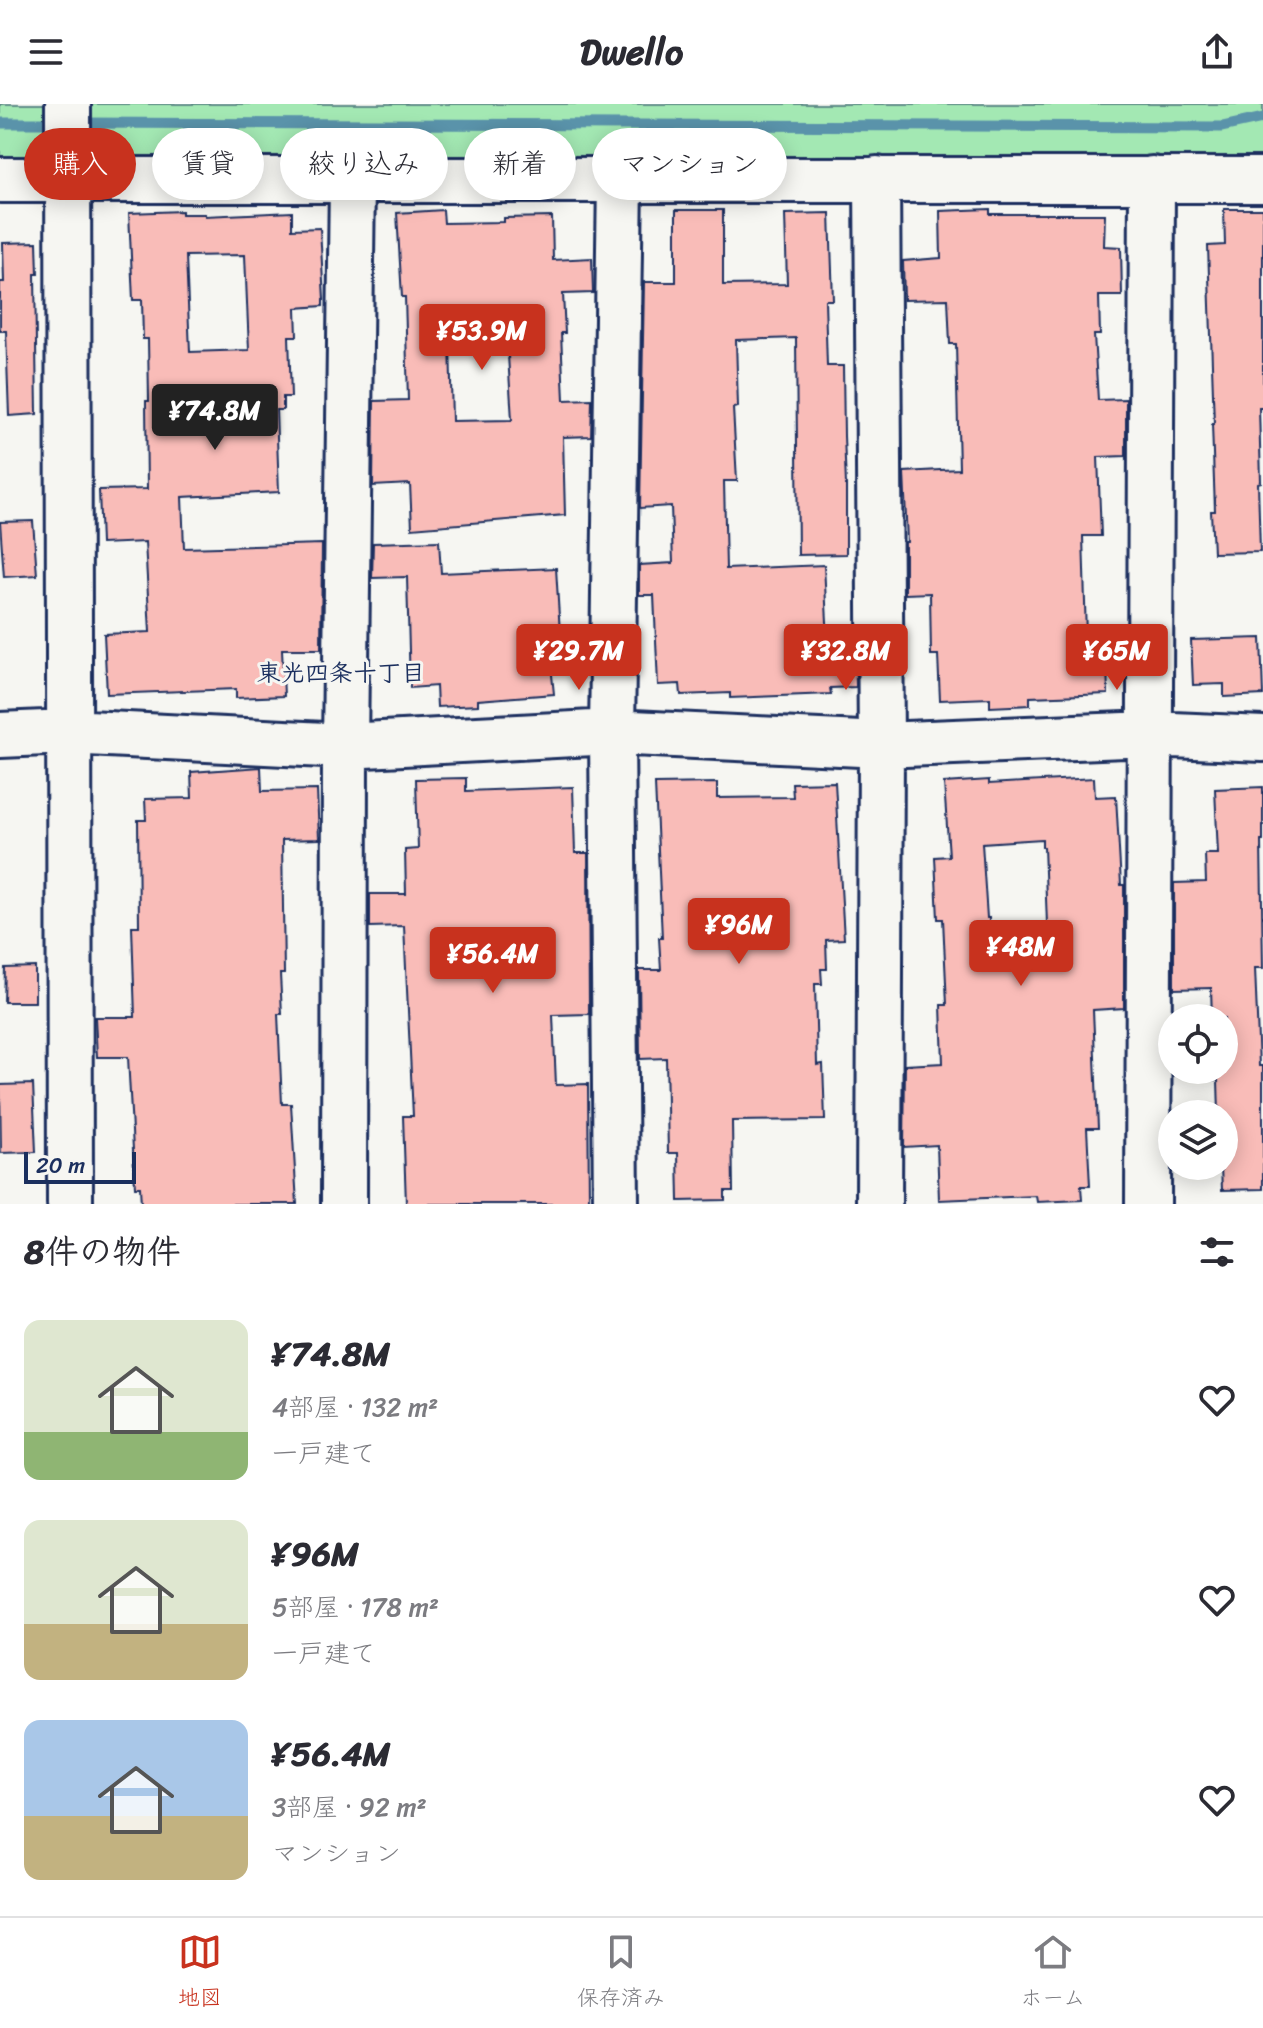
<!DOCTYPE html>
<html lang="ja">
<head>
<meta charset="utf-8">
<style>
	:root { --surface:#fff; --page:#f7f7f7; --text:#2b2b33; --muted:#7c7c81; --line:#e1e1e2; --accent:#c8321e }
	body { margin:0; font-family:Sriracha,"Klee One",sans-serif; background:var(--page); color:var(--text); height:100vh; display:flex; flex-direction:column; font-size:30px; white-space:nowrap }
	* { box-sizing:border-box; margin:0 }
	p { font-size:26px; color:var(--muted) }
	.icon { flex:none; width:44px; height:44px; fill:none; stroke:currentColor; stroke-width:2; stroke-linecap:round; stroke-linejoin:round }
	.map { position:relative; height:1100px; overflow:hidden }
	.panel { display:flex; flex-direction:column; background:var(--surface); flex:1 }
	.panel>* { flex:none }
	.banner { position:absolute; left:24px; top:24px; width:800px; height:72px; display:flex; gap:16px }
	.tools { position:absolute; left:1158px; top:900px; display:grid; gap:16px }
	.tools a { display:grid; place-items:center; width:80px; height:80px; border-radius:50%; background:var(--surface); box-shadow:0 4px 20px #0003; font-size:40px }
	.scale { position:absolute; left:24px; bottom:20px; width:112px; box-sizing:border-box; padding-left:8px; border:4px solid #1b2f5e; border-top:0; font-size:22px; line-height:28px; white-space:nowrap; color:#1b2f5e; -webkit-text-stroke:6px #f6f6f2; paint-order:stroke }
	.price { position:absolute; translate:-50% -68px; padding:0 18px; border-radius:8px; background:var(--accent); color:#fff; font-size:26px; line-height:52px; filter:drop-shadow(0 2px 4px #0008) }
	.price::after { content:''; position:absolute; left:50%; top:48px; width:24px; height:18px; margin-left:-12px; background:inherit; clip-path:polygon(0 0,100% 0,50% 100%) }
	.price.current { background:#222; color:#fff }
	ul { padding:0; list-style:none }
	li { display:flex; align-items:center; gap:24px; height:200px; padding:0 24px }
	li span { display:grid; place-items:center; flex:none; width:224px; height:160px; border-radius:16px; color:#555 }
	li>.icon { margin-inline-start:auto }
	span .icon { width:96px; height:96px; fill:#fffc; stroke-width:1 }
	li b { font-size:34px }
	h2 { display:flex; justify-content:space-between; align-items:center; height:96px; padding:0 24px; font-size:34px }
	.chip { padding:0 28px; border-radius:36px; background:var(--surface); box-shadow:0 4px 20px #0003; font-size:28px; line-height:72px }
	.chip.current { background:var(--accent); color:#fff }
	header { display:flex; justify-content:space-between; align-items:center; height:104px; padding:0 24px; background:var(--surface); font-size:36px; font-weight:700 }
	.menu { display:flex; justify-content:space-around; align-items:center; height:112px; border-top:2px solid var(--line); background:var(--surface); font-size:22px; color:var(--muted) }
	.menu a { display:grid; justify-items:center; gap:4px }
	.menu .current { color:var(--accent) }
	.map>svg:first-child { display:block }
	.green { fill:#a3e8b3; stroke:#5f8c88; stroke-width:2 }
	.lines { fill:none; stroke-linecap:round; stroke-linejoin:round }
	.stream { stroke:#5a93aa; stroke-width:11 }
	.building { fill:#f9bcb8; stroke:#1b2f5e; stroke-width:2; fill-rule:evenodd }
	.minor-casing { stroke:#1b2f5e; stroke-width:50 }
	.minor { stroke:#f6f6f2; stroke-width:44 }
	.labels { text-anchor:middle; stroke-width:6; stroke-linejoin:round; paint-order:stroke }
	.neighbourhood-label { font-size:24px; font-weight:bold; fill:#1b2f5e; stroke:#f6f6f2 }
</style>
</head>
<body>
<header><svg class="icon" aria-label="menu" viewBox="0 0 24 24"><path d="M4 6h16M4 12h16M4 18h16"/></svg>Dwello<svg class="icon" aria-label="share" viewBox="0 0 24 24"><path d="M12 15V3M7 8l5-5 5 5M5 13v7h14v-7"/></svg></header>
<div class="map">
<svg width="1263" height="1100" viewBox="0 0 1263 1100">
	<rect width="100%" height="100%" fill="#f6f6f2"/>
	<filter id="ink" filterUnits="userSpaceOnUse"><feTurbulence type="fractalNoise" baseFrequency=".0125" numOctaves="2"/><feDisplacementMap in="SourceGraphic" scale="16" xChannelSelector="R" yChannelSelector="G"/><feConvolveMatrix kernelMatrix="1 2 1 2 8 2 1 2 1" color-interpolation-filters="sRGB"/></filter>
	<g filter="url(#ink)">
		<path class="green" d="M0,0h1263v56l-1263,9z"/>
		<g class="lines">
			<path class="stream" d="M0,19h59
				M77,19l1145,4 41,-9"/>
		</g>
		<path class="building" d="M990,105v5h115l-1,32 17,1 1,49h-23l1,39h-6l4,65 28,-1v57l-28,1 3,79h-18l3,100h20l2,58 -78,3v8l-40,2v-9l-50,2 -2,-45h-7l-1,-62 -25,1v-52h2l-3,-70 55,-3 -3,-125h-6l-2,-45 -44,1 -1,-39 38,-3 -1,-47z
			M1224,105h39v199h-4l2,74 -3,1 2,69 -47,1 -2,-42h4l-3,-87h2l-6,-178 17,-1z
			M443,106l1,13 60,-1v-4l48,-1 1,43 39,-2 1,35 -30,1 2,39h-4l3,67 28,-1 -1,37 -28,1 2,78 -153,13 -2,-44 -37,2 1,-85 34,-1 -3,-103h-3l-5,-84zM507,235l5,81 -60,1 -2,-80z
			M676,106h47v75l64,-1 -2,-70 45,-1 3,87h-8l2,66h16l1,70 2,49v69l-48,1 -2,-217 -60,2 2,67 -5,1 4,73h-13l2,88 98,-4 4,76 27,-1 1,47 -26,1 1,6 -101,4v-5l-49,2 -1,-11 -22,1 -4,-90h-15v-30l34,-2 -2,-57 -31,2 4,-226h32z
			M182,107v3h23v2l87,-4v17l28,-1 4,72h-1v6l-27,2 1,28h-8l2,61h-8v13h-7l3,82 -97,5 2,51 138,-4 -1,105h-39l2,47 -48,2v-9l-129,5 -3,-60 46,-2 -5,-90 -44,2 -2,-54 48,-1 -1,-88h3l-1,-62h-5l-1,-39h-9l-4,-87zM245,151l4,95 -59,2 -4,-96z
			M37,138l1,32h-3l2,140 -28,2 -3,-85h-6v-49h4l-1,-39z
			M33,417l4,54 -33,2 -4,-55z
			M439,437l2,32 115,-5 4,65 28,-1v32l-37,1 3,29 -76,6v5l-41,2 -1,-21 -26,2 -3,-111 -35,1 1,-35z
			M1261,534l2,57 -39,2v-13l-31,1 -2,-45z
			M261,663l1,24 55,-1 2,49 -37,1 2,134h-4l2,40h-4l4,90h9l6,100h-156l-1,-17h-5l-7,-130h-31l-2,-40h40l-3,-91h7l-1,-106h8l-1,-21 47,-1 -1,-26z
			M466,674v13l107,-4 2,66h13l1,161 -36,1 3,70 32,-1 1,120h-183l-3,-88h10l-9,-190 -34,1v-33h36l-1,-44 13,-1 -2,-70z
			M1094,674l1,19 21,-1 5,89h3v123l-31,2 5,118h-11l3,58h-9l1,14 -45,2 -1,-6 -97,4 -2,-55 -33,2 1,-82 38,-2 -2,-58h6l-4,-86h-5l-3,-62 14,-1 -5,-73 45,-3v4zM1042,735v8h2l3,77 -58,2v-8h-2l-5,-75z
			M835,678l9,157 -18,1 1,29h-6l1,15h-7l2,81 6,-1 2,56 -93,1 1,70h-8v9l-46,1 -1,-48h-10l-2,-95 -26,1 -1,-89h22l-2,-32h3l-7,-154 62,-1v15l76,-1 -1,-14z
			M1263,683v54h-2l2,127h-8l4,98h4v123l-41,1 -1,-24h3v-52h-5l-1,-34h-5v-10h11v-52h-12l-1,-30 -37,1v-106l32,-1 -1,-28h13l-3,-65z
			M35,863v35h-31l1,-34z
			M33,980l3,68 -35,1 -1,-68z"/>
		<g class="lines">
			<g class="minor-casing">
				<path id="minor" d="M68,0l2,1100
					M877,75l4,566 -2,459
					M0,76h1263
					M0,631l68,-3 277,14 267,-14 269,13 269,-11 113,5
					M344,1100l1,-458 7,-565
					M616,1100l-4,-472 8,-551
					M1148,1100l4,-1025"/>
			</g>
			<use href="#minor" class="minor"/>
		</g>
	</g>
	<g class="labels">
		<g class="neighbourhood-label">
			<text x="341" y="577">東光四条十丁目</text>
		</g>
	</g>
</svg>
<div class="tools">
<a><svg class="icon" aria-label="locate" viewBox="0 0 24 24"><circle cx="12" cy="12" r="6"/><path d="M12 2v4M12 18v4M2 12h4M18 12h4"/></svg></a>
<a><svg class="icon" aria-label="layers" viewBox="0 0 24 24"><path d="M12 4l9 5-9 5-9-5zM3 14l9 5 9-5"/></svg></a>
</div>
<div class="scale">20 m</div>
<b class="price" style="left:482px;top:268px">¥53.9M</b>
<b class="price current" style="left:215px;top:348px">¥74.8M</b>
<b class="price" style="left:579px;top:588px">¥29.7M</b>
<b class="price" style="left:846px;top:588px">¥32.8M</b>
<b class="price" style="left:1117px;top:588px">¥65M</b>
<b class="price" style="left:739px;top:862px">¥96M</b>
<b class="price" style="left:1021px;top:884px">¥48M</b>
<b class="price" style="left:493px;top:891px">¥56.4M</b>
<div class="banner">
<a class="chip current">購入</a>
<a class="chip">賃貸</a>
<a class="chip">絞り込み</a>
<a class="chip">新着</a>
<a class="chip">マンション</a>
</div>
</div>
<section class="panel">
<h2>8件の物件<svg class="icon" aria-label="filters" viewBox="0 0 24 24"><path d="M4 7h16M4 17h16"/><circle cx="9" cy="7" r="2"/><circle cx="15" cy="17" r="2"/></svg></h2>
<ul>
<li><span style="background:linear-gradient(#dfe7d0 70%,#8fb573 0)"><svg class="icon" aria-label="home" viewBox="0 0 24 24"><path d="M3 11l9-7 9 7M6 9v11h12V9"/></svg></span><div><b>¥74.8M</b><p>4部屋 · 132 m²</p><p>一戸建て</p></div><svg class="icon" aria-label="heart" viewBox="0 0 24 24"><path d="M12 20l-8-8c-3-5 5-10 8-4 3-6 11-1 8 4z"/></svg></li>
<li><span style="background:linear-gradient(#dfe7d0 65%,#c2b280 0)"><svg class="icon" aria-label="home" viewBox="0 0 24 24"><path d="M3 11l9-7 9 7M6 9v11h12V9"/></svg></span><div><b>¥96M</b><p>5部屋 · 178 m²</p><p>一戸建て</p></div><svg class="icon" aria-label="heart" viewBox="0 0 24 24"><path d="M12 20l-8-8c-3-5 5-10 8-4 3-6 11-1 8 4z"/></svg></li>
<li><span style="background:linear-gradient(#a9c7e8 60%,#c2b280 0)"><svg class="icon" aria-label="home" viewBox="0 0 24 24"><path d="M3 11l9-7 9 7M6 9v11h12V9"/></svg></span><div><b>¥56.4M</b><p>3部屋 · 92 m²</p><p>マンション</p></div><svg class="icon" aria-label="heart" viewBox="0 0 24 24"><path d="M12 20l-8-8c-3-5 5-10 8-4 3-6 11-1 8 4z"/></svg></li>
</ul>
</section>
<nav class="menu">
<a class="current"><svg class="icon" aria-label="map" viewBox="0 0 24 24"><path d="M3 6l6-2 6 2 6-2v14l-6 2-6-2-6 2zM9 4v14M15 6v14"/></svg>地図</a>
<a><svg class="icon" aria-label="saved" viewBox="0 0 24 24"><path d="M7 4h10v16l-5-4-5 4z"/></svg>保存済み</a>
<a><svg class="icon" aria-label="home" viewBox="0 0 24 24"><path d="M3 11l9-7 9 7M6 9v11h12V9"/></svg>ホーム</a>
</nav>
</body>
</html>
